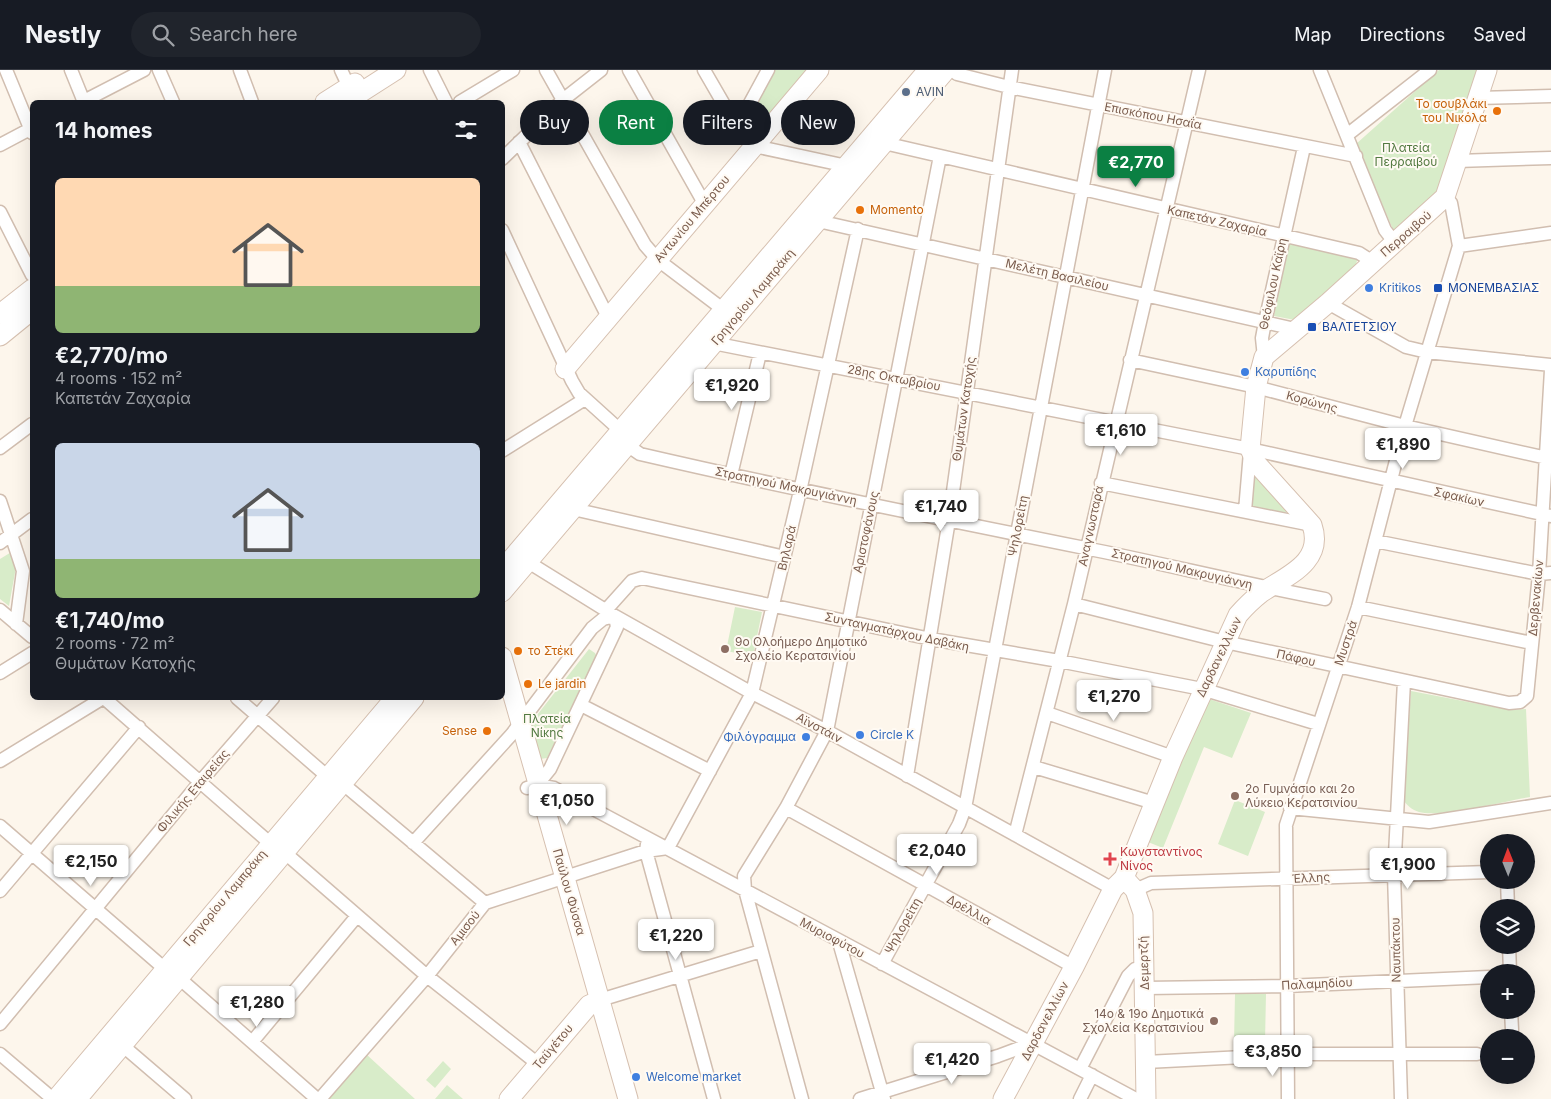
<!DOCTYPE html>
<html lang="en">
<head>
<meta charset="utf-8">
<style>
	:root { --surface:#171b24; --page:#20242c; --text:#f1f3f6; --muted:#9ea1a6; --line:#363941; --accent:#0b8043 }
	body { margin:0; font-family:Inter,sans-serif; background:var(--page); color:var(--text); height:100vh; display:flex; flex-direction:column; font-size:19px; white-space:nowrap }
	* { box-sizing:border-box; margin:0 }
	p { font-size:16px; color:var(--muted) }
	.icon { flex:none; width:28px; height:28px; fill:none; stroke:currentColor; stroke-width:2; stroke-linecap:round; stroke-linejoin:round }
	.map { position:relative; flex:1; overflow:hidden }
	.panel { position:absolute; left:30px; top:30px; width:475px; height:600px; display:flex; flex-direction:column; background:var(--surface); border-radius:8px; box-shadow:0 5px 20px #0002 }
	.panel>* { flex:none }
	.guide { position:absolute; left:520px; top:30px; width:475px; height:45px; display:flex; gap:10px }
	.needle { width:32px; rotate:359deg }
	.tools { position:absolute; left:1480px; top:764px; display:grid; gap:10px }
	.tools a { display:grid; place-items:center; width:55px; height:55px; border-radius:50%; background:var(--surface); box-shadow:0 5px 20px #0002; font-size:25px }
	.price { position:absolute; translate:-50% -42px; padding:0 11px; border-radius:5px; background:#fff; color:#222; font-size:16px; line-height:32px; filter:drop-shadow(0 1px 2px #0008) }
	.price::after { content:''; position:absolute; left:50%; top:30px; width:15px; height:11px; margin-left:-8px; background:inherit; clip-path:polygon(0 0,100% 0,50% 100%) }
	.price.on { background:var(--accent); color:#fff }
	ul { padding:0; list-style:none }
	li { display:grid; align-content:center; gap:10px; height:265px; padding:0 25px }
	li span { display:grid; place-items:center; height:155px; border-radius:8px; color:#555 }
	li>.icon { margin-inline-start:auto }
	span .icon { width:90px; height:90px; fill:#fffc; stroke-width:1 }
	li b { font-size:21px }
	h2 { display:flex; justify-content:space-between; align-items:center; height:60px; padding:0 25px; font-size:21px }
	.pill { padding:0 18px; border-radius:22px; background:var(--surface); box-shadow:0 5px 20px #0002; font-size:18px; line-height:45px }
	.pill.on { background:var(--accent); color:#fff }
	header { display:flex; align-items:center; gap:30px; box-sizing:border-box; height:70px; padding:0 25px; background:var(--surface); border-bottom:1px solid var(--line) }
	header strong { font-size:24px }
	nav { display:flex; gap:28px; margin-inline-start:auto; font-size:18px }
	.search { width:350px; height:45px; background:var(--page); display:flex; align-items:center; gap:12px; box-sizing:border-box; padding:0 18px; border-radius:28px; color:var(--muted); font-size:19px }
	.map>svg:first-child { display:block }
	.green { fill:#d8ecc9 }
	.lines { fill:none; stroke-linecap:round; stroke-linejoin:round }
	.street-casing { stroke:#d1beb0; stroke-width:15 }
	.secondary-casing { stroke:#d6c0b0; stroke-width:21 }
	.street { stroke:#fff; stroke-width:12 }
	.secondary { stroke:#fff; stroke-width:19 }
	.service-dot { fill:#5c6f8a; stroke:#fffaf3; stroke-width:2 }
	.food-dot { fill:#e8710a; stroke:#fffaf3; stroke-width:2 }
	.shop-dot { fill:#3f7fe0; stroke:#fffaf3; stroke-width:2 }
	.transit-dot { fill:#1a4fb4; stroke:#fffaf3; stroke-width:2 }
	.education-dot { fill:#8d6e63; stroke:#fffaf3; stroke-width:2 }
	.health-dot { fill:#e0444e; stroke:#fffaf3; stroke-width:2 }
	.labels { text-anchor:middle; stroke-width:4; stroke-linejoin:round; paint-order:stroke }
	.service-label { font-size:12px; fill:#4e5e75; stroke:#fffaf3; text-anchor:start }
	.food-label { font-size:12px; fill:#c56008; stroke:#fffaf3; text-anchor:start }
	.street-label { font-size:12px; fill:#7a5c4d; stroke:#fffaf3 }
	.park-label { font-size:12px; fill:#537a41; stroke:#fffaf3 }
	.shop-label { font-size:12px; fill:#366cbe; stroke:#fffaf3; text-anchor:start }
	.transit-label { font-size:12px; fill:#164399; stroke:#fffaf3; text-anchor:start }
	.education-label { font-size:12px; fill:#785e54; stroke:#fffaf3; text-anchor:start }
	.health-label { font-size:12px; fill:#be3a42; stroke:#fffaf3; text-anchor:start }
</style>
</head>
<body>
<header>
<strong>Nestly</strong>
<div class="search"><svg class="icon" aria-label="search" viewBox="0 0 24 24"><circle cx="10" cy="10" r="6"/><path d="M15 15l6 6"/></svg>Search here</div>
<nav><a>Map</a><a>Directions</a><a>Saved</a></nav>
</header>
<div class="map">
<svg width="1551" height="1029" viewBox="0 0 1551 1029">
	<rect width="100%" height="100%" fill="#fdf6ec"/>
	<path class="green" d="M768,0h41l-57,66 -11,-11z
		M1439,0h41l-46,128 -39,36 -39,-90z
		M1289,169l69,17 -2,9 -61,55 -21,-4z
		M1256,404l34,38 -21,1 -20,-5 3,-31z
		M13,481l3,16 -7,39 -9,-7v-40z
		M735,537l27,5 -9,44 -27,-5z
		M589,579l6,4 2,4 -50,101 -7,1 -10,-35z
		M1411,621l99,19 16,-1 4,88c-25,4 -89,21 -111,15 -7,-2 -12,-7 -16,-12z
		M1203,627l48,16 -19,45 -28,-11 -41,101 -20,-8z
		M1235,730l30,12 -17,44 -30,-12z
		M1235,924h31l-1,48h-31z
		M366,984l49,45h-87z
		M443,991l8,8 -16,19 -9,-8z
		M447,1015l16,14h-28z"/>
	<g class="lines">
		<g class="street-casing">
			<path id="street" d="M6,0l26,63
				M71,0l13,32
				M159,0l14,32
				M240,0l12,32
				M341,0l8,17
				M430,0l16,32
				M546,0l99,175 13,15 66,50
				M629,0l75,133
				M704,0l33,57 17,19 93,20
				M952,0l5,4 52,13 347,69
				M1320,0l65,160 10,13
				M1477,28l74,-2
				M82,32l62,-32
				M460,32l53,-32
				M737,57l31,-57
				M1347,65l83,-65
				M519,72l89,175
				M884,73l475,110 14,9
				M0,75l32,-17
				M502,89l62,-60 37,-29
				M1457,91l94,-3
				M0,142l32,63
				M818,151l477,108
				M502,160l70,151 7,12 42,38
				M1459,176l92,-13
				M1328,233l78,44 21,5 124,13
				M713,273l537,106 301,67
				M1264,287l-2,-19 3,-16 39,-175
				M1130,290l126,27 149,39 146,33
				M627,375l13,9c147,34 296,64 445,94 80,16 160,36 240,51
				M0,378l32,-24
				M502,381l83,-52
				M731,405l29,-122
				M1101,413l211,42
				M0,431l23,70 -7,53
				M573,439l212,48
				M1245,441l5,-59
				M1375,471l164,33 12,-1
				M0,473l32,-24
				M528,492l87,54 137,77 75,38 286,158
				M1074,534l151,38 284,61 11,-1 7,-6 12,-122 12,-204
				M1358,537l174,36
				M0,540l32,27
				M606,540l26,-29 10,-3 289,61 128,22 143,28 116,35
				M0,603l32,-20
				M104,628l167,146
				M237,628l91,79
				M581,635l129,66
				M1047,643l126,44
				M0,691l103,-63
				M1034,697l120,36
				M907,706l42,-256 63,-450
				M342,713l143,120
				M537,715l13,-16 67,-142 -2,-11
				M527,718l10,-3 17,3 582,311
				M786,738l288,159
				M1290,738l139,14 122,-19
				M0,756l165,143
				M1015,765l59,-231 125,-534
				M413,773l99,-109 80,-106 11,-9 12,-3
				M647,774l-1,7 68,248
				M284,782l143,124 111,88
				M1507,810l1,28
				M1135,820l16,-7 338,-11
				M0,821l139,-164
				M839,872l45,157
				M1509,875l1,27
				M882,894l77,-140 6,-16 140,-738
				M179,908l138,121
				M1145,918l141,-2 203,-9
				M600,930l161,-49
				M1511,940l1,20
				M0,954l200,-242 73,-84
				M252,972l105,-126
				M122,975l63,54
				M0,984l53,45
				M1286,984h191
				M1146,992l117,-6
				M1080,999l48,-93 7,-7 10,-1
				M320,1029l107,-123 58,-73 161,-52 22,-3 84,-155 48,-202 58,-262
				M802,1029l-57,-209 -1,-14 42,-68 41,-77 113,-575
				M860,1029l138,-43 35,-13
				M1080,1029l12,-24
				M1288,1029l-2,-274 72,-218 47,-181 54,-180 -8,-43 -6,-6
				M1401,1029l-7,-225 10,-193"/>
		</g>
		<g class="secondary-casing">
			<path id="secondary" d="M325,32l30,-19
				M346,32l50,-32
				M0,244l32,-25
				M0,266l32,-26
				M565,299l254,-299
				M502,500l426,-500
				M502,522l444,-522
				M502,587l126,442
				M1124,808l11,12 8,23 3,186
				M56,1029l339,-401
				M77,1029l337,-401
				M509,1029l80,-94 11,-5
				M1003,1029l71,-132 39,-78 11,-11 49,-121 65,-142c7,-8 14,-15 23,-22 23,-16 64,-30 51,-68l-55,-61 -7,-15 6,-62 8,-30 64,-54 117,-106 42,-127"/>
		</g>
		<use href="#street" class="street"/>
		<use href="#secondary" class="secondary"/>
	</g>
	<circle class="service-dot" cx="906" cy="22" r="5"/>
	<g class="food-dot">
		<circle cx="1497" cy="41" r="5"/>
		<circle cx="860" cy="140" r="5"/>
		<circle cx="518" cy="581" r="5"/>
		<circle cx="528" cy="614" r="5"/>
		<circle cx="487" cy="661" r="5"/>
	</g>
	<g class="shop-dot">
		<circle cx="1369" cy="218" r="5"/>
		<circle cx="1245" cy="302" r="5"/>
		<circle cx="860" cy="665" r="5"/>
		<circle cx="806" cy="667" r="5"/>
		<circle cx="636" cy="1007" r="5"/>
	</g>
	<g class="transit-dot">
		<rect x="1433" y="213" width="10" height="10" rx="2.5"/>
		<rect x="1307" y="252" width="10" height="10" rx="2.5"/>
	</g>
	<g class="education-dot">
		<circle cx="725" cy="579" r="5"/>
		<circle cx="1235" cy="726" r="5"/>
		<circle cx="1214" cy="951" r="5"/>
	</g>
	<path class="health-dot" d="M1107.5 781.5h5v5h5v5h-5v5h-5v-5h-5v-5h5z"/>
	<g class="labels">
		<g class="service-label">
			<text x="916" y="26">AVIN</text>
		</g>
		<g class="food-label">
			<text x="1487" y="38" text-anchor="end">Το σουβλάκι<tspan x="1487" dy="14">του Νικόλα</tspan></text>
			<text x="870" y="144">Momento</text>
			<text x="528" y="585">το Στέκι</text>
			<text x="538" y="618">Le jardin</text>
			<text x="477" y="665" text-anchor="end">Sense</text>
		</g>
		<g class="street-label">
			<text transform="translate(1153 46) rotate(11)" y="4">Επισκόπου Ησαΐα</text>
			<text transform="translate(692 149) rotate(-50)" y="4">Αντωνίου Μπέρτου</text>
			<text transform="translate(1217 151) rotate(13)" y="4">Καπετάν Ζαχαρία</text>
			<text transform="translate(1406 164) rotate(-41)" y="4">Περραιβού</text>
			<text transform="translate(1057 205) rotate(13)" y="4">Μελέτη Βασιλείου</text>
			<text transform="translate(1273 214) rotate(-78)" y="4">Θεόφιλου Καϊρη</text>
			<text transform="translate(753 227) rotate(-50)" y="4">Γρηγορίου Λαμπράκη</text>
			<text transform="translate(894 308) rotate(11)" y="4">28ης Οκτωβρίου</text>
			<text transform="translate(1312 332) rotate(15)" y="4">Κορώνης</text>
			<text transform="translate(964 339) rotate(-82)" y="4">Θυμάτων Κατοχής</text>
			<text transform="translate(786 416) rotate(12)" y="4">Στρατηγού Μακρυγιάννη</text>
			<text transform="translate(1459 427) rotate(13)" y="4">Σφακίων</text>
			<text transform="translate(1018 456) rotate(-79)" y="4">Ψηλορείτη</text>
			<text transform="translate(1091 456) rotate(-78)" y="4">Αναγνωσταρά</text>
			<text transform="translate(866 462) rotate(-78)" y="4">Αριστοφάνους</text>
			<text transform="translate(787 478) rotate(-77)" y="4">Βηλαρά</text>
			<text transform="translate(1182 499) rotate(13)" y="4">Στρατηγού Μακρυγιάννη</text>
			<text transform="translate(1536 528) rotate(-85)" y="4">Δερβενακίων</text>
			<text transform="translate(897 562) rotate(12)" y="4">Συνταγματάρχου Δαβάκη</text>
			<text transform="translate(1346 573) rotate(-71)" y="4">Μυστρά</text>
			<text transform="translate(1219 587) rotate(-64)" y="4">Δαρδανελλίων</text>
			<text transform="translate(1296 588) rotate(13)" y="4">Πάφου</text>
			<text transform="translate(819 658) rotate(28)" y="4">Αϊνστάιν</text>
			<text transform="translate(193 721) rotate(-50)" y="4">Φιλικής Εταιρείας</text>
			<text transform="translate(1311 808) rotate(-3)" y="4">Έλλης</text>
			<text transform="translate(569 822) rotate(74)" y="4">Παύλου Φύσσα</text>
			<text transform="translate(225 828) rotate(-50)" y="4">Γρηγορίου Λαμπράκη</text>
			<text transform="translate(969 840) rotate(29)" y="4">Δρέλλια</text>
			<text transform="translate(903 856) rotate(-61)" y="4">Ψηλορείτη</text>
			<text transform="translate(465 858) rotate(-52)" y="4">Αμισού</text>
			<text transform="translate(832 868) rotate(28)" y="4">Μυριοφύτου</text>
			<text transform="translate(1396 880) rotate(-91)" y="4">Ναυπάκτου</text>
			<text transform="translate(1144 893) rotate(-92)" y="4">Δεμερτζή</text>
			<text transform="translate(1317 914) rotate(-3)" y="4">Παλαμηδίου</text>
			<text transform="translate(1045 951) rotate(-62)" y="4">Δαρδανελλίων</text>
			<text transform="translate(553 977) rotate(-50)" y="4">Ταϋγέτου</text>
		</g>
		<g class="park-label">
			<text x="1406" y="82">Πλατεία<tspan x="1406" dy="14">Περραιβού</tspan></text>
			<text x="547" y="653">Πλατεία<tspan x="547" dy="14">Νίκης</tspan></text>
		</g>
		<g class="shop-label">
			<text x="1379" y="222">Kritikos</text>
			<text x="1255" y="306">Καρυπίδης</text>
			<text x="870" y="669">Circle K</text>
			<text x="796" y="671" text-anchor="end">Φιλόγραμμα</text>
			<text x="646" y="1011">Welcome market</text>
		</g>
		<g class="transit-label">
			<text x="1448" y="222">ΜΟΝΕΜΒΑΣΙΑΣ</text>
			<text x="1322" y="261">ΒΑΛΤΕΤΣΙΟΥ</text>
		</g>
		<g class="education-label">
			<text x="735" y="576">9ο Ολοήμερο Δημοτικό<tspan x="735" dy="14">Σχολείο Κερατσινίου</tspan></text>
			<text x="1245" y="723">2ο Γυμνάσιο και 2ο<tspan x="1245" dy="14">Λύκειο Κερατσινίου</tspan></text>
			<text x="1204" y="948" text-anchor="end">14ο &amp; 19ο Δημοτικά<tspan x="1204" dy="14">Σχολεία Κερατσινίου</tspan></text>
		</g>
		<g class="health-label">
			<text x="1120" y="786">Κωνσταντίνος<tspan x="1120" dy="14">Νίνος</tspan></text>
		</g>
	</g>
</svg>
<div class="tools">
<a><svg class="needle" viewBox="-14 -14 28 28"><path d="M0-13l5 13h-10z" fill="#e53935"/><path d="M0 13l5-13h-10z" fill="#9ea1a6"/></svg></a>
<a><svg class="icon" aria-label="layers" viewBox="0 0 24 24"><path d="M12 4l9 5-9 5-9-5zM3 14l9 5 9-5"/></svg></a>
<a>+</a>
<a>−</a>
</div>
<b class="price on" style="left:1136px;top:118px">€2,770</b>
<b class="price" style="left:732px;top:341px">€1,920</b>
<b class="price" style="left:1121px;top:386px">€1,610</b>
<b class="price" style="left:1403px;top:400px">€1,890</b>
<b class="price" style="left:941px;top:462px">€1,740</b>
<b class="price" style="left:1114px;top:652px">€1,270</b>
<b class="price" style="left:567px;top:756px">€1,050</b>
<b class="price" style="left:937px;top:806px">€2,040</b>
<b class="price" style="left:91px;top:817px">€2,150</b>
<b class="price" style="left:1408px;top:820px">€1,900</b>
<b class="price" style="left:676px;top:891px">€1,220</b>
<b class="price" style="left:257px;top:958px">€1,280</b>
<b class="price" style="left:1273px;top:1007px">€3,850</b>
<b class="price" style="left:952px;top:1015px">€1,420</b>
<div class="guide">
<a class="pill">Buy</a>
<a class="pill on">Rent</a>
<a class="pill">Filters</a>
<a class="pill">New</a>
</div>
<section class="panel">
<h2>14 homes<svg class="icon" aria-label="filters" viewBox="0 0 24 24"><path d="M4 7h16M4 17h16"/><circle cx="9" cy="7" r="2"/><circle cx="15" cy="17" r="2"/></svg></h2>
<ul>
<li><span style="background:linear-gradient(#ffd9b3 70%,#8fb573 0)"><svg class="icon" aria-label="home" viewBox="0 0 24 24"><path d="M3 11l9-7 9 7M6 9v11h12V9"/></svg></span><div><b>€2,770/mo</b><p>4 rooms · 152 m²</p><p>Καπετάν Ζαχαρία</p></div></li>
<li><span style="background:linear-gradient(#c9d6e8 75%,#8fb573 0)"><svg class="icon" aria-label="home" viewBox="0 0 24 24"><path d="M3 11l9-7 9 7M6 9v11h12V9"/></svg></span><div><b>€1,740/mo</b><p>2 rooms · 72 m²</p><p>Θυμάτων Κατοχής</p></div></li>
</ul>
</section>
</div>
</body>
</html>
